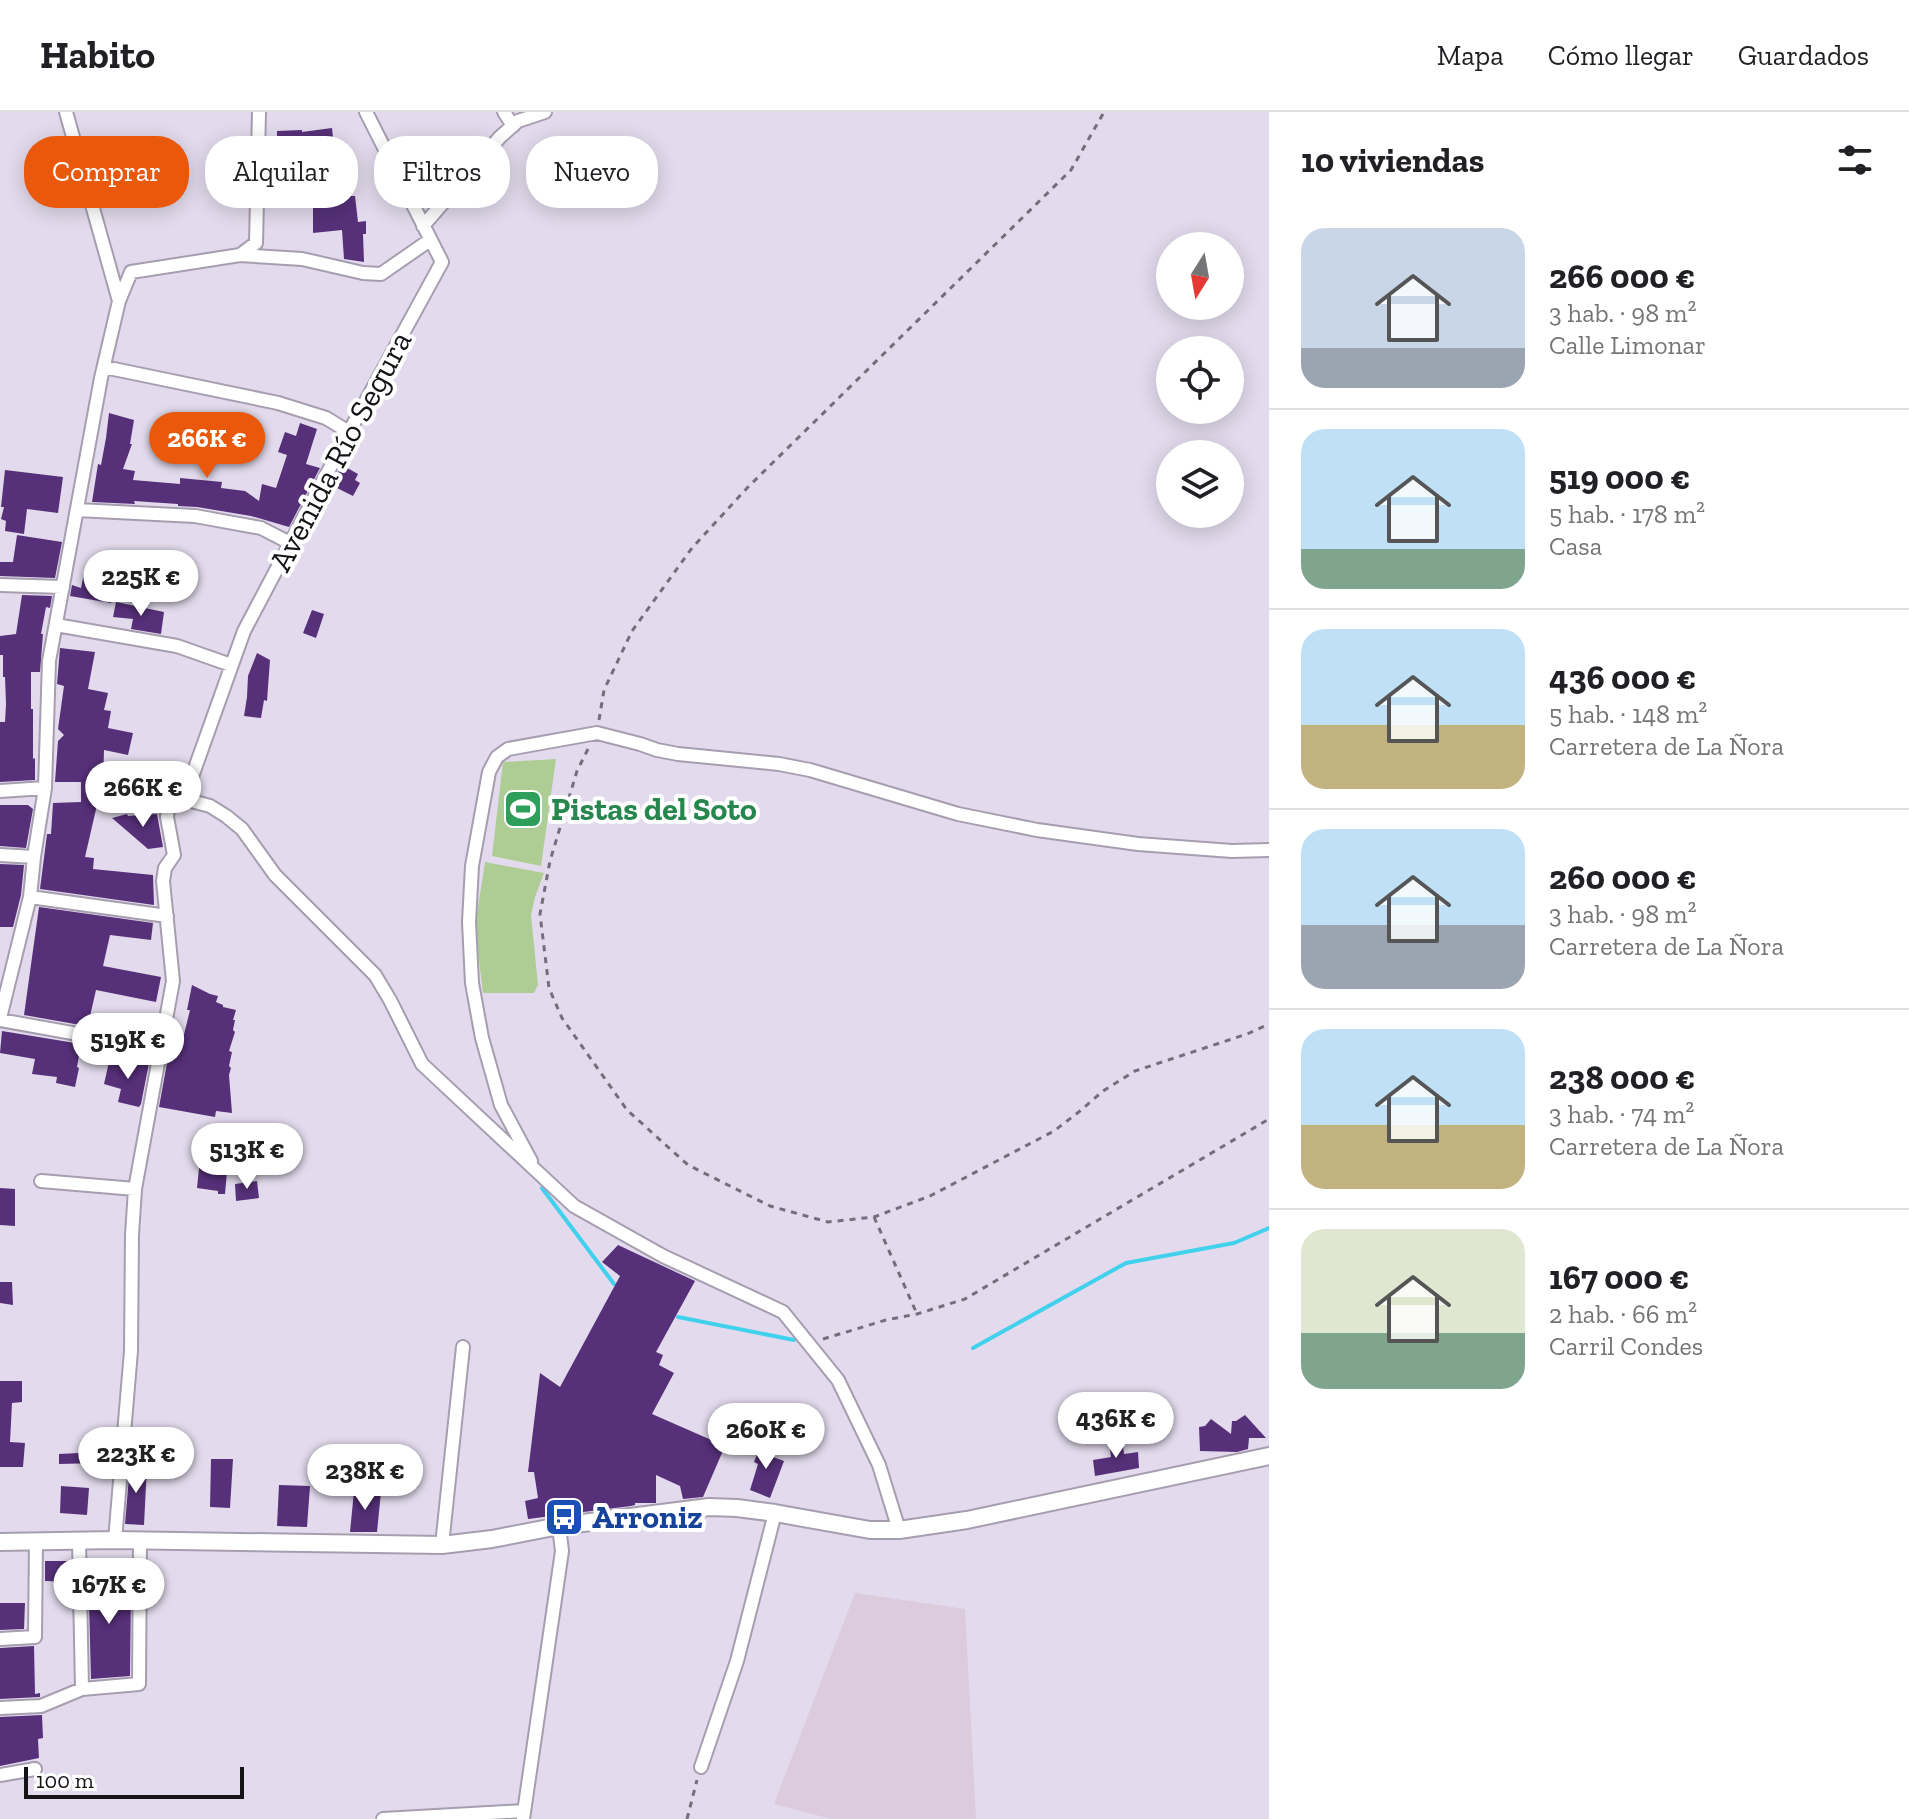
<!DOCTYPE html>
<html lang="es">
<head>
<meta charset="utf-8">
<style>
	:root { --surface:#fff; --page:#f2f2f2; --text:#202124; --muted:#757577; --line:#e0e0e0; --accent:#ea580c }
	body { margin:0; font-family:"Zilla Slab",serif; background:var(--page); color:var(--text); height:100vh; display:flex; flex-direction:column; font-size:30px; white-space:nowrap }
	* { box-sizing:border-box; margin:0 }
	p { font-size:26px; color:var(--muted) }
	.icon { flex:none; width:44px; height:44px; fill:none; stroke:currentColor; stroke-width:2; stroke-linecap:round; stroke-linejoin:round }
	.map { position:relative; flex:1; overflow:hidden }
	.drawer { display:flex; flex-direction:column; background:var(--surface); width:640px }
	.drawer>* { flex:none }
	.top-card { position:absolute; left:24px; top:24px; width:760px; height:72px; display:flex; gap:16px }
	.needle { width:52px; rotate:191deg }
	.fabs { position:absolute; left:1156px; top:120px; display:grid; gap:16px }
	.fabs a { display:grid; place-items:center; width:88px; height:88px; border-radius:50%; background:var(--surface); box-shadow:0 4px 20px #0003; font-size:40px }
	.scale { position:absolute; left:24px; bottom:20px; width:220px; box-sizing:border-box; padding-left:8px; border:4px solid #151218; border-top:0; font-size:22px; line-height:28px; white-space:nowrap; color:#151218; -webkit-text-stroke:6px #fff; paint-order:stroke }
	.price { position:absolute; translate:-50% -68px; padding:0 18px; border-radius:28px; background:#fff; color:#222; font-size:26px; line-height:52px; filter:drop-shadow(0 2px 4px #0008) }
	.price::after { content:''; position:absolute; left:50%; top:48px; width:24px; height:18px; margin-left:-12px; background:inherit; clip-path:polygon(0 0,100% 0,50% 100%) }
	.price.selected { background:var(--accent); color:#fff }
	ul { padding:0; list-style:none }
	li { display:flex; align-items:center; gap:24px; height:200px; padding:0 32px }
	li+li { border-top:2px solid var(--line) }
	li span { display:grid; place-items:center; flex:none; width:224px; height:160px; border-radius:24px; color:#555 }
	li>.icon { margin-inline-start:auto }
	span .icon { width:96px; height:96px; fill:#fffc; stroke-width:1 }
	li b { font-size:34px }
	h2 { display:flex; justify-content:space-between; align-items:center; height:96px; padding:0 32px; font-size:34px }
	.chip { padding:0 28px; border-radius:32px; background:var(--surface); box-shadow:0 4px 20px #0003; font-size:28px; line-height:72px }
	.chip.selected { background:var(--accent); color:#fff }
	header { display:flex; align-items:center; gap:48px; box-sizing:border-box; height:112px; padding:0 40px; background:var(--surface); border-bottom:2px solid var(--line) }
	header strong { font-size:38px }
	nav { display:flex; gap:44px; margin-inline-start:auto; font-size:28px }
	main { display:flex; flex:1; min-height:0 }
	.map>svg:first-child { display:block }
	.industrial { fill:#dbcbdc }
	.green { fill:#aecd95 }
	.lines { fill:none; stroke-linecap:round; stroke-linejoin:round }
	.stream { stroke:#42d1ed; stroke-width:4 }
	.building { fill:#57307a }
	.street-casing { stroke:#a69eaf; stroke-width:16 }
	.secondary-casing { stroke:#a69eaf; stroke-width:20 }
	.path { stroke:#746e7a; stroke-width:3; stroke-dasharray:6 6; stroke-linecap:butt }
	.street { stroke:#fff; stroke-width:12 }
	.secondary { stroke:#fff; stroke-width:16 }
	.labels { text-anchor:middle; stroke-width:8; stroke-linejoin:round; paint-order:stroke }
	.street-label { font-size:32px; fill:#151218; stroke:#fff }
	.leisure-label { font-size:32px; font-weight:bold; fill:#27864d; stroke:#fff; text-anchor:start }
	.transit-label { font-size:32px; font-weight:bold; fill:#164399; stroke:#fff; text-anchor:start }
</style>
</head>
<body>
<header>
<strong>Habito</strong>
<nav><a>Mapa</a><a>Cómo llegar</a><a>Guardados</a></nav>
</header>
<main>
<div class="map">
<svg width="1269" height="1707" viewBox="0 0 1269 1707">
	<rect width="100%" height="100%" fill="#e3dbed"/>
	<path class="industrial" d="M855,1481l110,16 11,210h-145l-57,-15z"/>
	<path class="green" d="M556,647l-15,107 -49,-10 11,-94z
		M485,750l59,11 -9,24 -4,18 7,70 -4,8h-51l-6,-49v-30z"/>
	<g class="lines">
		<path class="stream" d="M542,1076l72,96
			M678,1205l116,23
			M973,1236l153,-85 108,-20 35,-15"/>
	</g>
	<path class="building" d="M332,16l2,19 -35,4 17,22 23,-4 4,27h12l3,26 8,-1v13h-3l1,28 -20,-3 -2,-29 -29,3v-26h-35v-20h3v-15h12l-1,-24 -15,1v-18l25,-1v2z
		M109,301l25,7 -4,24h2l-9,25 12,2 -2,9 47,4v-6l42,4 -1,6 24,3 14,10 3,-17 14,4 11,-33 -9,-3 7,-20 11,4 4,-13 17,6 -11,35 14,4 -31,59 -38,-11 -54,-9 -19,-1v-2l-44,-3 1,3 -43,-2 6,-38 3,1 5,-27z
		M196,303l17,3 -5,31 -10,-2 1,-13 -6,-1z
		M342,353l16,9 -3,6 5,3 -7,13 -22,-11z
		M5,358l58,7 -5,36 -31,-4 -3,25 -19,-3 1,-10 -5,-2 3,-12h-3z
		M17,423l45,7 -7,36 -55,-2v-14h13z
		M85,456l31,4 -5,31 -41,-7 2,-11 9,3z
		M22,483l30,1 -2,12 -4,-1 -5,27h2l-3,38h-9v37h2v50l2,-1v22l-35,2v-60h5l1,-18 -1,-27h-2v-22h-3v-19l16,-2z
		M116,490l48,10 -3,22 -30,-5 2,-10 -20,-2z
		M312,498l12,4 -8,24 -13,-5z
		M60,536l35,4 -7,37 20,4 -4,17 7,1 -3,17 25,5 -5,22 -24,-5 -1,35h1l-3,23 -4,-3 -12,52 9,1 -1,11 60,6 1,30 -114,-16 7,-55h4l2,-31 28,-1v-20h-26l3,-41 6,-6 -6,-6 6,-43 -7,-2z
		M257,541l13,7 -3,41 -3,-1 -3,18 -17,-2 3,-19 1,-21z
		M0,693h28l5,4 -7,39 -26,-2z
		M127,702l1,2 29,-2 6,33 -15,2 -36,-31z
		M0,752l24,1 -3,30 -8,32h-13z
		M39,795l114,16 -2,17 -41,-5 -7,31 58,11 -5,25 -60,-12 -8,35 -2,1 -62,-11z
		M192,873l18,9 8,2 -2,6 7,3v2l13,3 -3,10h2l-2,10 2,2 -6,19 3,1 -3,14 2,2 -2,7 3,38 -16,-2 -1,6 -56,-10 10,-55 10,3 11,-45h-3z
		M2,919l79,13 -4,23 2,1 -4,19 -19,-4 1,-6 -25,-3 3,-15 -35,-6z
		M129,947l20,4 -8,41 -2,3 -21,-5 3,-13 -17,-5 5,-22 18,3z
		M200,1047l28,1 -3,34h-7v-3l-21,-3z
		M257,1069l2,17 -23,3 -1,-17z
		M0,1076l15,1v37l-15,-1z
		M618,1133l77,36 -39,71 7,3 -4,10 15,8 -22,41 73,32 -22,51 -20,2 -3,-13 -24,-11v28h-21v2l-4,1 -103,13 -3,-18 13,-3 -4,-26h-6l12,-99 20,14 60,-111 -18,-14z
		M0,1170h12l1,23 -13,-2z
		M0,1269h22v21l-10,1 -2,39 15,1 -2,24h-23z
		M1245,1303l21,23h-17l-1,11 -11,3 -37,-1 -1,-24 6,-1 6,-7 20,15 1,-13h4z
		M1122,1325l2,17 14,-2 1,16 -44,8 -2,-16 18,-3 -2,-17z
		M762,1330l14,5 -3,10 11,4 -14,37 -20,-8 8,-26 -4,-2z
		M98,1340l1,11 -40,1v-10z
		M211,1347h22l-3,49 -20,-1z
		M130,1353h17l-3,60 -19,-1z
		M279,1373l31,1 -3,41 -30,-1z
		M61,1374l28,2 -2,27 -27,-2z
		M354,1379l27,1 -4,40h-27z
		M45,1449h25l1,21 -26,-1z
		M108,1450l1,28 22,-1 -1,87 -39,3 -2,-76h4l-2,-22h-2l-1,-17z
		M0,1491h25l-1,26 -24,1z
		M34,1534l1,48 5,-1v4l-40,2v-51z
		M42,1603l1,23 -5,1 1,19 -39,8v-49z"/>
	<g class="lines">
		<g class="street-casing">
			<path id="street" d="M66,0l53,189
				M504,0l9,14
				M423,114l77,-89 18,-16 27,-9
				M240,143l62,4 61,14 18,1 49,-34
				M104,255l174,36 48,15 23,14
				M77,398l118,6 66,12 29,15
				M0,473l63,2
				M56,513l121,21 54,19
				M0,679l45,-3
				M184,687l60,-168 105,-199 93,-170 -76,-150
				M0,743l34,2
				M30,785l137,19
				M0,906l30,-121 4,-40 11,-69 4,-127 52,-283 18,-77 12,-29 109,-17 16,-12 3,-131
				M0,908l161,29
				M531,1049l-30,-56 -19,-67 -10,-55 -3,-61 3,-56 17,-94 8,-15 11,-8 89,-16 43,11 17,6 21,4 101,10 31,6 148,44 79,16 101,14 94,7 37,-1
				M41,1069l94,8
				M79,1428l3,149
				M115,1428l16,-189 1,-116 3,-46 38,-208 -10,-100 2,-13 9,-13 -7,-38 1,-8 4,-5 12,-5 26,7 16,10 16,13 33,46 100,100 15,25 32,64 152,142 89,50 120,56 55,68 41,85 20,65
				M442,1433l21,-198
				M0,1527l35,-2 1,-97
				M0,1596l41,-2 41,-17 57,-5 1,-143
				M701,1655l36,-106 38,-148
				M0,1663l35,-6
				M383,1707l141,-8
				M523,1707l39,-268 -3,-25"/>
		</g>
		<g class="secondary-casing">
			<path id="secondary" d="M0,1430l115,-2 327,5 50,-6 67,-13 150,-19 28,1 38,5 95,17h29l68,-10 302,-64"/>
		</g>
		<path class="path" d="M599,608l5,-30 28,-59 60,-83 56,-61 323,-317 33,-58
			M588,637l-11,22 -27,90 -10,53 9,74 13,30 65,92 61,55 82,41 58,16 46,-5 56,-21 124,-65 26,-20 23,-20 32,-20 112,-37 22,-10
			M874,1105l43,97
			M823,1227l63,-19 31,-6 48,-15 304,-180
			M687,1707l10,-39"/>
		<use href="#street" class="street"/>
		<use href="#secondary" class="secondary"/>
	</g>
	<defs>
		<g id="stadium-square" transform="scale(2)"><rect x="-9" y="-9" width="18" height="18" rx="4" fill="#2e9e5b" stroke="#fff"/><path d="M0-5a6.5 5 0 1 0 0 10a6.5 5 0 1 0 0-10ZM-3.5-1.8h7v3.6h-7Z" fill="#fff"/></g>
		<g id="bus-square" transform="scale(2)"><rect x="-9" y="-9" width="18" height="18" rx="4" fill="#1a4fb4" stroke="#fff"/><path d="M-5-6H5V4H4V6H2V4H-2V6H-4V4H-5ZM-3.5-4V0h7V-4ZM-3.5 1.2v1.5H-2V1.2ZM2 1.2v1.5H3.5V1.2Z" fill="#fff"/></g>
	</defs>
	<g fill-rule="evenodd">
		<use href="#stadium-square" x="523" y="697"/>
		<use href="#bus-square" x="564" y="1405"/>
	</g>
	<g class="labels">
		<g class="street-label">
			<text transform="translate(340 339) rotate(-62)" y="11">Avenida Río Segura</text>
		</g>
		<g class="leisure-label">
			<text x="551" y="708">Pistas del Soto</text>
		</g>
		<g class="transit-label">
			<text x="592" y="1416">Arroniz</text>
		</g>
	</g>
</svg>
<div class="fabs">
<a><svg class="needle" viewBox="-14 -14 28 28"><path d="M0-13l5 13h-10z" fill="#e53935"/><path d="M0 13l5-13h-10z" fill="#757577"/></svg></a>
<a><svg class="icon" aria-label="locate" viewBox="0 0 24 24"><circle cx="12" cy="12" r="6"/><path d="M12 2v4M12 18v4M2 12h4M18 12h4"/></svg></a>
<a><svg class="icon" aria-label="layers" viewBox="0 0 24 24"><path d="M12 4l9 5-9 5-9-5zM3 14l9 5 9-5"/></svg></a>
</div>
<div class="scale">100 m</div>
<b class="price selected" style="left:207px;top:368px">266K €</b>
<b class="price" style="left:141px;top:506px">225K €</b>
<b class="price" style="left:143px;top:717px">266K €</b>
<b class="price" style="left:128px;top:969px">519K €</b>
<b class="price" style="left:247px;top:1079px">513K €</b>
<b class="price" style="left:1116px;top:1348px">436K €</b>
<b class="price" style="left:766px;top:1359px">260K €</b>
<b class="price" style="left:136px;top:1383px">223K €</b>
<b class="price" style="left:365px;top:1400px">238K €</b>
<b class="price" style="left:109px;top:1514px">167K €</b>
<div class="top-card">
<a class="chip selected">Comprar</a>
<a class="chip">Alquilar</a>
<a class="chip">Filtros</a>
<a class="chip">Nuevo</a>
</div>
</div>
<section class="drawer">
<h2>10 viviendas<svg class="icon" aria-label="filters" viewBox="0 0 24 24"><path d="M4 7h16M4 17h16"/><circle cx="9" cy="7" r="2"/><circle cx="15" cy="17" r="2"/></svg></h2>
<ul>
<li><span style="background:linear-gradient(#c9d6e8 75%,#9aa5b1 0)"><svg class="icon" aria-label="home" viewBox="0 0 24 24"><path d="M3 11l9-7 9 7M6 9v11h12V9"/></svg></span><div><b>266 000 €</b><p>3 hab. · 98 m²</p><p>Calle Limonar</p></div></li>
<li><span style="background:linear-gradient(#bfe0f5 75%,#7fa58c 0)"><svg class="icon" aria-label="home" viewBox="0 0 24 24"><path d="M3 11l9-7 9 7M6 9v11h12V9"/></svg></span><div><b>519 000 €</b><p>5 hab. · 178 m²</p><p>Casa</p></div></li>
<li><span style="background:linear-gradient(#bfe0f5 60%,#c2b280 0)"><svg class="icon" aria-label="home" viewBox="0 0 24 24"><path d="M3 11l9-7 9 7M6 9v11h12V9"/></svg></span><div><b>436 000 €</b><p>5 hab. · 148 m²</p><p>Carretera de La Ñora</p></div></li>
<li><span style="background:linear-gradient(#bfe0f5 60%,#9aa5b1 0)"><svg class="icon" aria-label="home" viewBox="0 0 24 24"><path d="M3 11l9-7 9 7M6 9v11h12V9"/></svg></span><div><b>260 000 €</b><p>3 hab. · 98 m²</p><p>Carretera de La Ñora</p></div></li>
<li><span style="background:linear-gradient(#bfe0f5 60%,#c2b280 0)"><svg class="icon" aria-label="home" viewBox="0 0 24 24"><path d="M3 11l9-7 9 7M6 9v11h12V9"/></svg></span><div><b>238 000 €</b><p>3 hab. · 74 m²</p><p>Carretera de La Ñora</p></div></li>
<li><span style="background:linear-gradient(#dfe7d0 65%,#7fa58c 0)"><svg class="icon" aria-label="home" viewBox="0 0 24 24"><path d="M3 11l9-7 9 7M6 9v11h12V9"/></svg></span><div><b>167 000 €</b><p>2 hab. · 66 m²</p><p>Carril Condes</p></div></li>
</ul>
</section>
</main>
</body>
</html>
